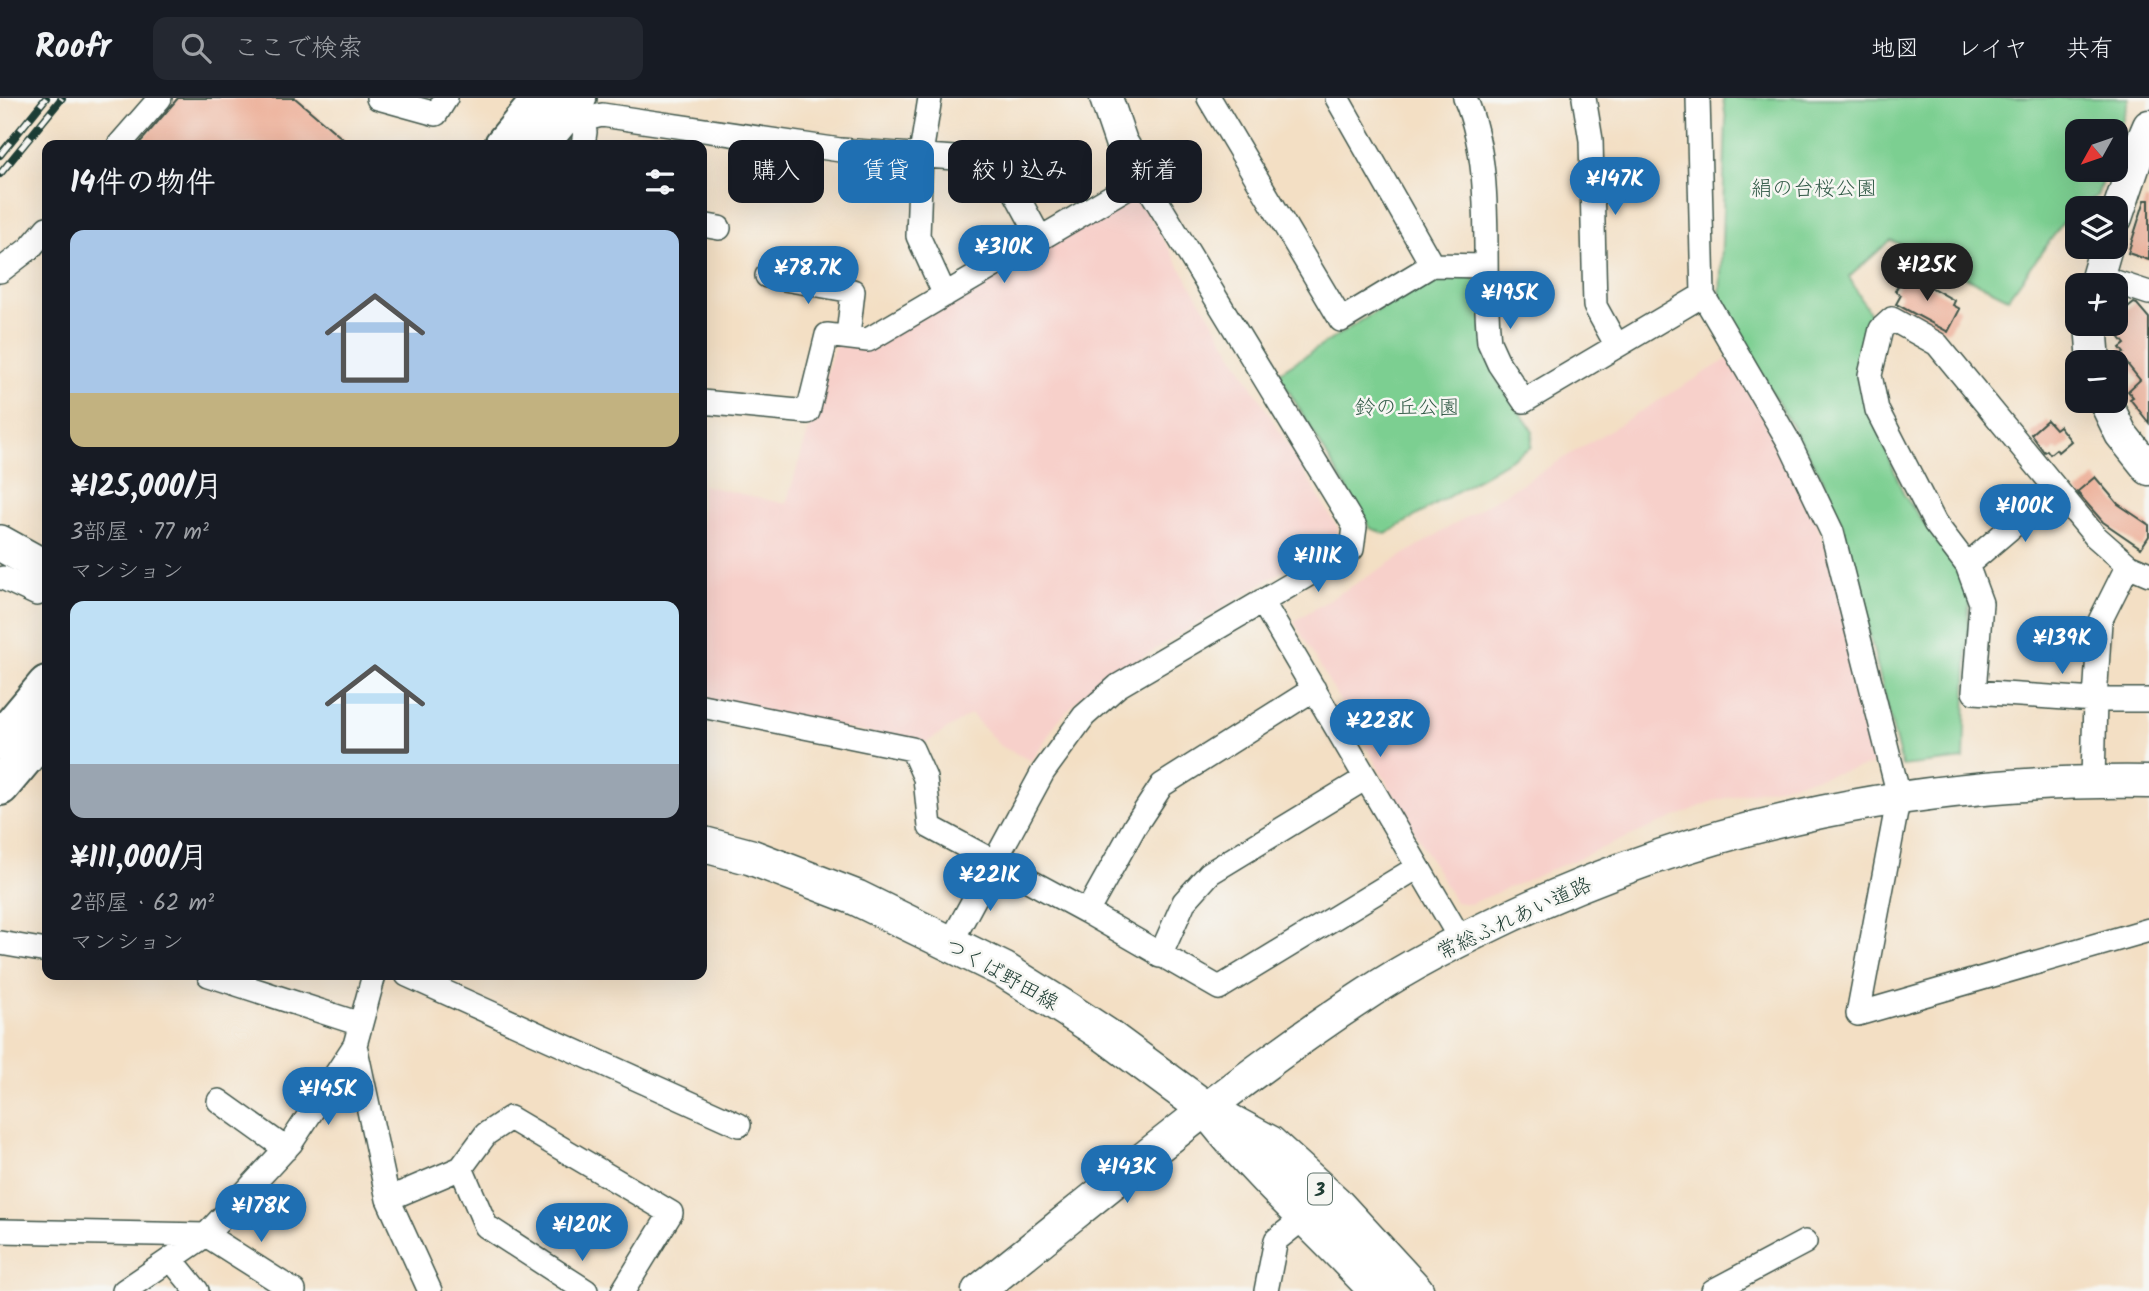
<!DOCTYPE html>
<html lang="ja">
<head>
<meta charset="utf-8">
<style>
	:root { --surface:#171b24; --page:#242831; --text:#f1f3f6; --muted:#9ea1a6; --line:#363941; --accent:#1f6fb2 }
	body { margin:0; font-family:Kalam,"Klee One",sans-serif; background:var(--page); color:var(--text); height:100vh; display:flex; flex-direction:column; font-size:26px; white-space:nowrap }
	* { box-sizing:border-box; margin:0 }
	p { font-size:23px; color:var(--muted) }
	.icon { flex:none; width:38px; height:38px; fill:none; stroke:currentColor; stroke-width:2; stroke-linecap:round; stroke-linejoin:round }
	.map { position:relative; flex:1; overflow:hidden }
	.side { position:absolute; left:42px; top:42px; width:665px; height:840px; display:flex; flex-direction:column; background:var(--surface); border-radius:14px; box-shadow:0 7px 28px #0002 }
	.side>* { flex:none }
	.hud { position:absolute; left:728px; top:42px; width:665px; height:63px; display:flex; gap:14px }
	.needle { width:46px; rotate:230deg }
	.buttons { position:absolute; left:2065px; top:21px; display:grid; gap:14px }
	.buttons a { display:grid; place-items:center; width:63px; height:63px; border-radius:14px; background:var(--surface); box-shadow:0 7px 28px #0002; font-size:35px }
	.price { position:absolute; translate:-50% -60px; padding:0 16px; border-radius:24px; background:var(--accent); color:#fff; font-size:23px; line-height:46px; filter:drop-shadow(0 2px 4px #0008) }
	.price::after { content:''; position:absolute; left:50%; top:42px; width:21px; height:16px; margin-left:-10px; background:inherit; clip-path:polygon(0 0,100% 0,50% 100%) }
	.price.active { background:#222; color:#fff }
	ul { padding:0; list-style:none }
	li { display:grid; align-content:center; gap:14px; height:371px; padding:0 28px }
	li span { display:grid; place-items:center; height:217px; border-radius:14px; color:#555 }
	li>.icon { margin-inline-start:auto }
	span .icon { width:126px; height:126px; fill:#fffc; stroke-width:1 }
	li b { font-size:30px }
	h2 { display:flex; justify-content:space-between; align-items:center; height:84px; padding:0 28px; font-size:30px }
	.pill { padding:0 24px; border-radius:14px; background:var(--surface); box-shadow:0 7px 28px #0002; font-size:24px; line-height:63px }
	.pill.active { background:var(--accent); color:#fff }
	header { display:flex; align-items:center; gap:42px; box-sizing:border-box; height:98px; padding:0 35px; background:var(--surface); border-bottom:2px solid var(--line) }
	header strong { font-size:33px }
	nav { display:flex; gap:38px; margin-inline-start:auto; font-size:24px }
	.search { width:490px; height:63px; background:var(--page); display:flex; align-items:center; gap:18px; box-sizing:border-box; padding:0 24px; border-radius:14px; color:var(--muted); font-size:26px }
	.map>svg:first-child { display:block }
	.built { fill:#f7d0ca }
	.green { fill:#7ccf91; stroke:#4e8662; stroke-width:2 }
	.building { fill:#ecaa92 }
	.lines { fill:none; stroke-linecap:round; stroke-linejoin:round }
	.street-casing { stroke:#3f554a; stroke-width:26 }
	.secondary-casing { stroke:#3f554a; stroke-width:35 }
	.primary-casing { stroke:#3f554a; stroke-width:38 }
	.highway-casing { stroke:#3f554a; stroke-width:42 }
	.street { stroke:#fff; stroke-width:23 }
	.secondary { stroke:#fff; stroke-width:32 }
	.primary { stroke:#fff; stroke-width:35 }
	.highway { stroke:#fff; stroke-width:38 }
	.rail-casing { stroke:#1f3d34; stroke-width:8 }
	.rail { stroke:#f6f6f2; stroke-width:5; stroke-dasharray:16; stroke-linecap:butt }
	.labels { text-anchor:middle; stroke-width:5; stroke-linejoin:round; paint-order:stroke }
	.shield { fill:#f6f6f2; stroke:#60746d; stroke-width:2 }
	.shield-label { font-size:19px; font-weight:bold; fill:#1f3d34 }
	.park-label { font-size:21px; fill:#325a47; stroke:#f6f6f2 }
	.street-label { font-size:21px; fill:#1f3d34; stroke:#f6f6f2 }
</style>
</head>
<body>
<header>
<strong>Roofr</strong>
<div class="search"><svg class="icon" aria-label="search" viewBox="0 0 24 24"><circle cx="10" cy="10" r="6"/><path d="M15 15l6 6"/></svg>ここで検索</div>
<nav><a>地図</a><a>レイヤ</a><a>共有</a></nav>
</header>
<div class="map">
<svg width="2149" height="1193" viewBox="0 0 2149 1193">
	<rect width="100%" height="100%" fill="#f6f6f2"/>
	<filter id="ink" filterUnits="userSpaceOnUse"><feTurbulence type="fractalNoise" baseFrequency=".0143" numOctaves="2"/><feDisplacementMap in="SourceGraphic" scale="14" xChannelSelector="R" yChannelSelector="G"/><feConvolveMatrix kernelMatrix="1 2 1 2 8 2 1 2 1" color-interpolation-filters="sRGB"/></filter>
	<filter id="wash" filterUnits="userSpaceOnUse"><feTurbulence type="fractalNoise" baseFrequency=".00686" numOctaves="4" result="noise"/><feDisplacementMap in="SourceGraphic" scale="28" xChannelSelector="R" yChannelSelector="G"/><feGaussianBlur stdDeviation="1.57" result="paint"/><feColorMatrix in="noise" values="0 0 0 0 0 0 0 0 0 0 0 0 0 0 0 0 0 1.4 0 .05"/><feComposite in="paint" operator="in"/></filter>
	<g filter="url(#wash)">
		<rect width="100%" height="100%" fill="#f3dfc4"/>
		<path class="built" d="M1131,102l11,4 196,324 -1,9 -254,157 -26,28 -25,39 -32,-15 -29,-32 -47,30 -222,-44v-215l84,19 49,-160 31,5z
			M1729,260l75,132 26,67 52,206 -169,38 -243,103 -15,-2 -161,-281z"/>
		<path class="green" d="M1723,0h406l-13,42v-9h-39v39h29l-9,26 -29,20 -60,82 -117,-58 -42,37 24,43 -15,59 46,116 61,85 4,16 -5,163 -62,7 -59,-239 -20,-48 -68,-115 -35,-64 6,-180z
			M1437,175l32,1 8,8 21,100 35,49 -2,16 -145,87 -16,-6 -92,-155z"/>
		<g id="blocks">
			<path class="building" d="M178,0h117l55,47h-212z
				M2145,102h4v60l-21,-7z
				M1904,178l7,4 2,-3 42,24 -2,4 7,4 -12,23 -52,-28 5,-9 -6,-4z
				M2116,203l8,10 10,-8 3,1 12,14v105l-19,-24 3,-2 -5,-6 12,-11 -20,-25 4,-2 -4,-5 5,-4 -8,-10 2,-2 -3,-3z
				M2047,322l8,9 4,-3 12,15 -13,11 -2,-3 -6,5 -3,-4 -3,2 -13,-18z
				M2095,379l23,27 31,21v11l-8,12 -38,-26 -26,-30z"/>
		</g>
	</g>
	<g filter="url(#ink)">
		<use href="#blocks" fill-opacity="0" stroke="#3f554a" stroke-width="2"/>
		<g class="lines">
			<g class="street-casing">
				<path id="street" d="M378,0l58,16 10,-16
					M930,0l-9,56 -3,82 27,59
					M1209,0l132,222 91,-55 54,1
					M1337,0l95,167
					M1465,0c31,72 16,167 24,244l10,22 25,37 179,-106
					M1584,0l7,42 4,166 22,40
					M1698,0l5,197 86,147 43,90 67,264 -41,218 291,-84
					M578,8l7,26 -2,13
					M583,22l19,-5 238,35 158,11 42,77
					M119,47l41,-47
					M702,127l17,3
					M0,173l30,-23 17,-20
					M767,178l86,15 -5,45
					M2097,178l52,17
					M702,304l106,10 19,-77 41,5 275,-162 212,349 -3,22 -234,137 -34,30 -41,56 -93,172
					M1967,467l88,-75
					M2149,476l-21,-9 -33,-29 -158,-192 -45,-25 -11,10 -11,46 7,35 58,113 32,42 14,38 -7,89 121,8h54
					M3,480l34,16 10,-23
					M1262,503l199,339
					M702,608l210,43 13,29 5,49 157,85 132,76 199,-121
					M2093,683l2,-81 5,-79 28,-56
					M1087,814l48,-86 27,-41 152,-96
					M0,845l47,8
					M1160,858l24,-54 26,-29 156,-95
					M209,877l151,49
					M407,877l332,150
					M355,947l33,154 42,92
					M219,1003l67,48
					M461,1070l25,58 100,65
					M388,1101l73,-31 25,-34 24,-16 161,95 -48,78
					M0,1133l206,4 88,56
					M171,1161l26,32
					M124,1193l82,-56 85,-92 64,-98 19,-70
					M1266,1193l10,-51 30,-24
					M1713,1193l92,-49"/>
			</g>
			<g class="secondary-casing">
				<path id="secondary" d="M1106,0l15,44 22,36
					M2116,120l24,-71 9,-21
					M2095,187l11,-38
					M2091,226l3,38
					M2105,303l16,33 28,35
					M978,1193c128,-101 251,-207 387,-296 46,-31 95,-55 145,-79 205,-96 413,-137 639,-134"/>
			</g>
			<g class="primary-casing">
				<path id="primary" d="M0,445l47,26
					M702,746l49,13 106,41 147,72 62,39 41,27 99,73 63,34 66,60 81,88
					M1216,1023c49,61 108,112 161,170"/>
			</g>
			<g class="highway-casing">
				<path id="highway" d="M504,47l39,-47
					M538,47l39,-47
					M0,643l47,-56
					M0,688l47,-56"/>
			</g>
			<use href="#street" class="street"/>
			<use href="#secondary" class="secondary"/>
			<use href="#primary" class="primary"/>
			<use href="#highway" class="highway"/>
			<g class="rail-casing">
				<path id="rail" d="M0,57l46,-57
					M0,76l62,-76"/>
			</g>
			<use href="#rail" class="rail"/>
		</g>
	</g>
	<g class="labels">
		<rect class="shield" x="1308" y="1075.5" width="24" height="31" rx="5"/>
		<g class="shield-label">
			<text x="1320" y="1098">3</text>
		</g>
		<g class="park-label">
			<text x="1814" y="97">絹の台桜公園</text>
			<text x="1407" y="316">鈴の丘公園</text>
		</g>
		<g class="street-label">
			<text transform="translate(1514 820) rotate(-25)" y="7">常総ふれあい道路</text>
			<text transform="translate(1002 876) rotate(29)" y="7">つくば野田線</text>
		</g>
	</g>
</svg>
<div class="buttons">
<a><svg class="needle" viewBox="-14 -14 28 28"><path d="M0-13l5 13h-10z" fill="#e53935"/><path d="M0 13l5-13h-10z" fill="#9ea1a6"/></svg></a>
<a><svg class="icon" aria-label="layers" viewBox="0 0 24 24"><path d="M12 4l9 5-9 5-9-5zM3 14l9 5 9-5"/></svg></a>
<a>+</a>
<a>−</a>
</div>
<b class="price" style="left:1615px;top:119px">¥147K</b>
<b class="price" style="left:1004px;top:187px">¥310K</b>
<b class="price active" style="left:1927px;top:205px">¥125K</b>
<b class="price" style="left:808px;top:208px">¥78.7K</b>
<b class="price" style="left:1510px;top:233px">¥195K</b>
<b class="price" style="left:2025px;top:446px">¥100K</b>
<b class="price" style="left:1318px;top:496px">¥111K</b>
<b class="price" style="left:2062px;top:578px">¥139K</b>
<b class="price" style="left:1380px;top:661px">¥228K</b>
<b class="price" style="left:990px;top:815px">¥221K</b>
<b class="price" style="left:328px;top:1029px">¥145K</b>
<b class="price" style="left:1127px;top:1107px">¥143K</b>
<b class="price" style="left:261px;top:1146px">¥178K</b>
<b class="price" style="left:582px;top:1165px">¥120K</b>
<div class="hud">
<a class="pill">購入</a>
<a class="pill active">賃貸</a>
<a class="pill">絞り込み</a>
<a class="pill">新着</a>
</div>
<section class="side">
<h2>14件の物件<svg class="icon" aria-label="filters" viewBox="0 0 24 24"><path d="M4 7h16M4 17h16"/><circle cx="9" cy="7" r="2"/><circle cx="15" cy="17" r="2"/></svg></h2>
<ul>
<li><span style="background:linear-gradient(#a9c7e8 75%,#c2b280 0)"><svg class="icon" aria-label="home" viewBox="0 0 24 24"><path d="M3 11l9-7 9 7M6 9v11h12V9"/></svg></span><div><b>¥125,000/月</b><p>3部屋 · 77 m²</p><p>マンション</p></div></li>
<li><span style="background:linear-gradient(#bfe0f5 75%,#9aa5b1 0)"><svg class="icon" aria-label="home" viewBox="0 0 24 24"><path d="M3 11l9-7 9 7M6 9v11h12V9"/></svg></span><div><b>¥111,000/月</b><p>2部屋 · 62 m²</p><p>マンション</p></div></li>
</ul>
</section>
</div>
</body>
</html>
